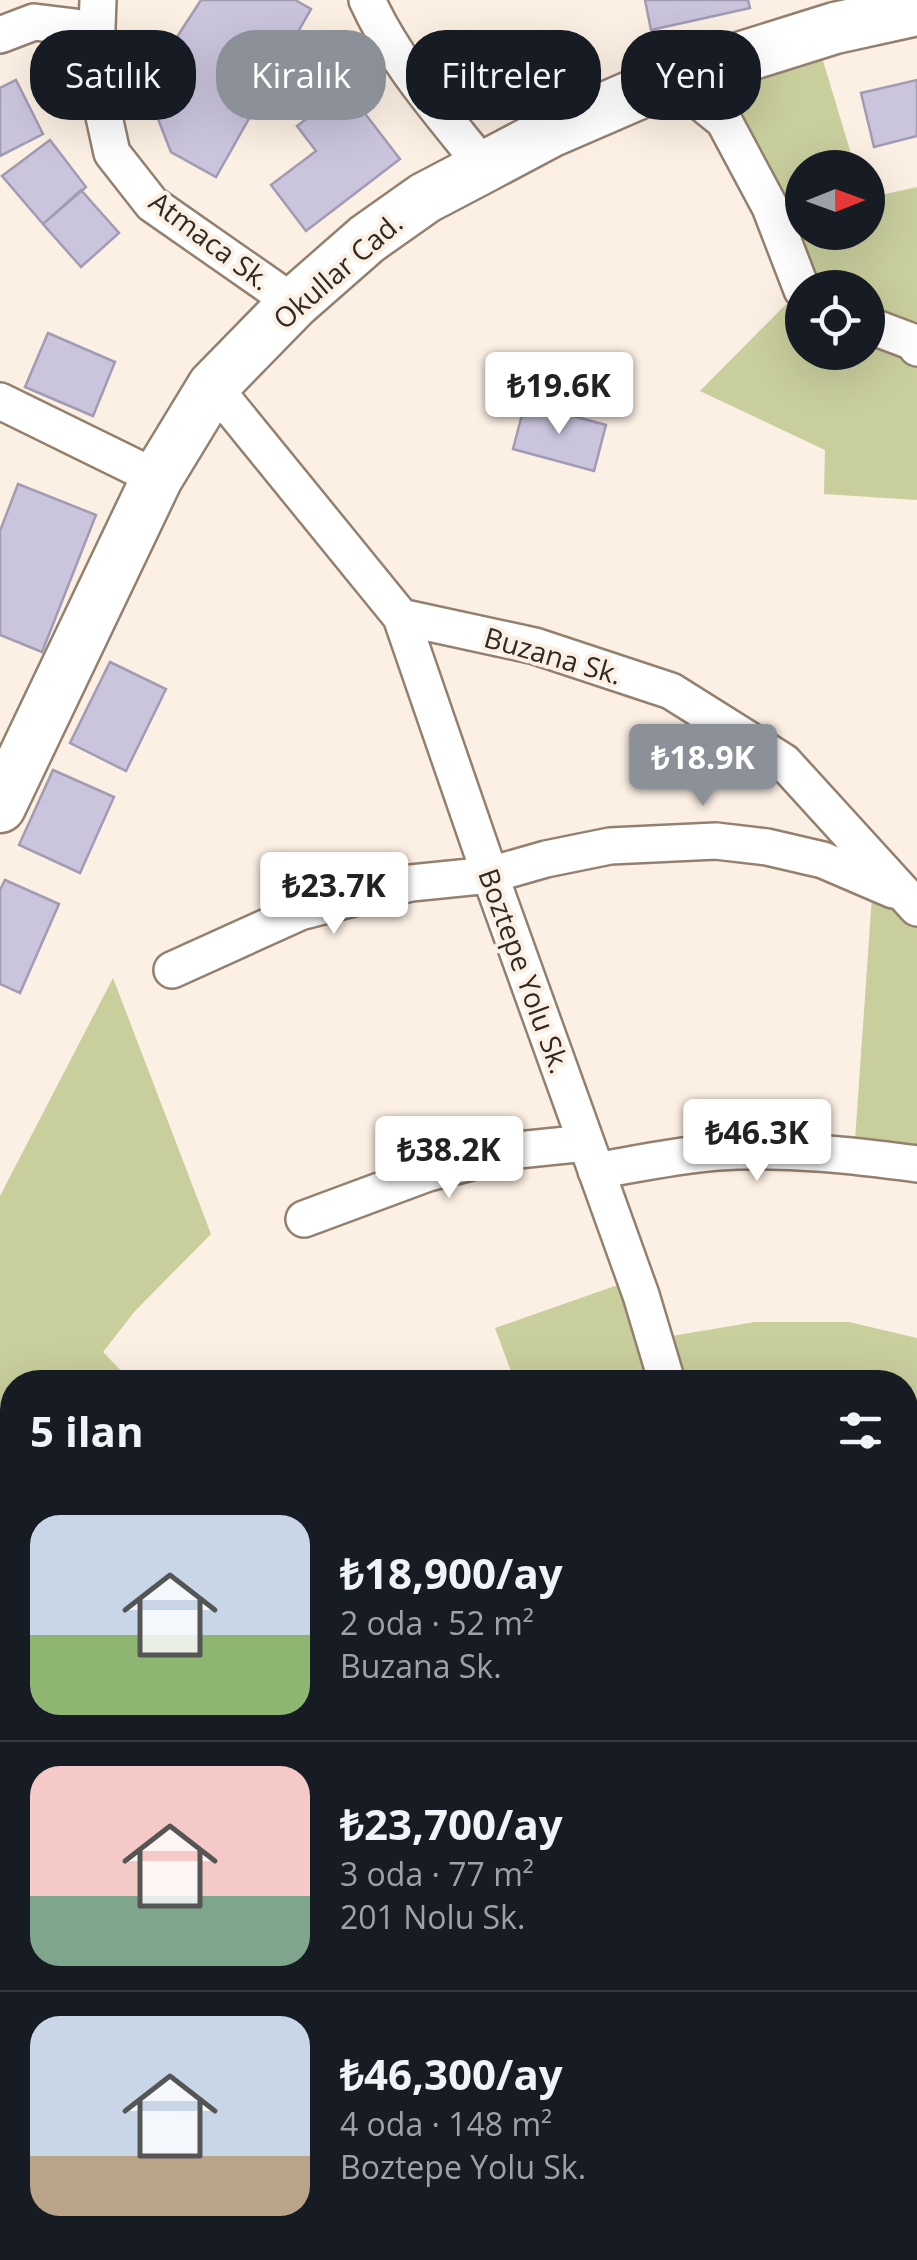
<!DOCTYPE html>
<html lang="tr">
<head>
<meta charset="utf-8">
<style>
	:root { --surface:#171b24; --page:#20242c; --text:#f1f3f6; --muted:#9ea1a6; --line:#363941; --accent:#8c9099 }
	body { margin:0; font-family:"Open Sans",sans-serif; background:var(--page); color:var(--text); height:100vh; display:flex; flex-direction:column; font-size:38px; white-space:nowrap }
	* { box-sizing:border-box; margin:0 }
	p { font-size:32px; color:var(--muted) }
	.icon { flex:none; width:55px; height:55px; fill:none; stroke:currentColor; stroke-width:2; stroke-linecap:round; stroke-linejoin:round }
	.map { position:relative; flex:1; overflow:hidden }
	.panel { position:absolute; left:0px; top:1370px; width:918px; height:890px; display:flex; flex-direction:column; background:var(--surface); border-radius:40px 40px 0 0; box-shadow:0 10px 40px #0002 }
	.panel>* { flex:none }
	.hud { position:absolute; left:30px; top:30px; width:858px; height:90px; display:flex; gap:20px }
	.needle { width:65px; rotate:89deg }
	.tools { position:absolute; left:785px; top:150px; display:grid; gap:20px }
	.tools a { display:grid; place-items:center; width:100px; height:100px; border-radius:50%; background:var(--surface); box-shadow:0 10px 40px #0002; font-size:50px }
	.price { position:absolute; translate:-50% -85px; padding:0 22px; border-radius:10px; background:#fff; color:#222; font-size:32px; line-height:65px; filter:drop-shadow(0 2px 5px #0008) }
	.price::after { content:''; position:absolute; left:50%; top:60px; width:30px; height:22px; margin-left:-15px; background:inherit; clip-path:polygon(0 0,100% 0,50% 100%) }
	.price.active { background:var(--accent); color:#fff }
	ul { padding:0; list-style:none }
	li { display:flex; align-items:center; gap:30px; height:250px; padding:0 30px }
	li+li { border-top:2px solid var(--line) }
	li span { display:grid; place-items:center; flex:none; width:280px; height:200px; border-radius:30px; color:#555 }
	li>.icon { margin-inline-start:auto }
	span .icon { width:120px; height:120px; fill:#fffc; stroke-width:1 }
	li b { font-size:42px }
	h2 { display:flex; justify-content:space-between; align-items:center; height:120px; padding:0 30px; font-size:42px }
	.chip { padding:0 35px; border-radius:40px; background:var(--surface); box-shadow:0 10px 40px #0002; font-size:35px; line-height:90px }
	.chip.active { background:var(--accent); color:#fff }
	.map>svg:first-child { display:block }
	.green { fill:#c9ce9d; fill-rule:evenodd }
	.building { fill:#cac4dd; stroke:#a19bb3; stroke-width:2.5 }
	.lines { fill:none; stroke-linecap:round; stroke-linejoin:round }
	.service-casing { stroke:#94806f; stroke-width:22 }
	.minor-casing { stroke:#94806f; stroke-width:40 }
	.secondary-casing { stroke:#94806f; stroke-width:55 }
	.service { stroke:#fff; stroke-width:18 }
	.minor { stroke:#fff; stroke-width:35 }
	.secondary { stroke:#fff; stroke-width:50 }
	.labels { text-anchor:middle; stroke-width:8; stroke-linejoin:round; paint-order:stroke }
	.street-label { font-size:28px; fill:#322922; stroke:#fcefe3 }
</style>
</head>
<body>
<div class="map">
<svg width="917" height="2260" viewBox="0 0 917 2260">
	<rect width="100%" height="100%" fill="#fcefe3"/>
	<path class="green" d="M815,34l40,133 -53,1v64h66v-34l49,-11v313l-93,-6 1,-44 -125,-59 101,-102 -31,-83 -98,-127zM802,288h66v64h-66z
		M873,882l44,26v256l-63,-9z
		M113,978l98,256 -76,77 -32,41 29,30h-120v528l-12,-1v-713z
		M635,1279l19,60 101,-17h94l68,16v682l-12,8v-646h-390l-20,-54z"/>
	<path class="building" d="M201,0h94l16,9 -95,168 -45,-25 -26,-66z
		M645,0h103l2,8 -99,22z
		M16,80l27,54 -43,22v-68z
		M917,80v56l-43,11 -13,-54z
		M346,89l54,70 -94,72 -35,-46 45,-34 -19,-25z
		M50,140l36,47 -43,37 -41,-48z
		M81,190l38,43 -38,34 -38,-43z
		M48,333l67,29 -22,54 -68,-29z
		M525,403l81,22 -12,46 -81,-22z
		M18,484l78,31 -54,137 -42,-17v-104z
		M110,662l56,27 -40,82 -56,-28z
		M53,770l61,27 -34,76 -61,-28z
		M5,880l54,24 -39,89 -20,-9v-94z"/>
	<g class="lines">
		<g class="service-casing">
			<path id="service" d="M182,2260l5,-12
				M253,2260l4,-12"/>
		</g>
		<g class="minor-casing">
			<path id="minor" d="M98,0l-2,54 7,58 9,41 40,51 142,99
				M367,0c28,62 75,114 117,167
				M0,35l34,-13 41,5 21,27
				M672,79l52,42 46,86 32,83
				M868,325l45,17 4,6
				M213,386l188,231 134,29 136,45 113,71 133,146
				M0,401l157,77
				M401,617l89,258 151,420 26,87
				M172,970l128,-58 111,-29 79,-8 56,-16 64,-13 106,-5 51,6 56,13 70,30
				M596,1171c40,-7 81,-16 122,-19 67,-4 133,3 199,12
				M304,1219l124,-46 90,-23 68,-7
				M905,1512l12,5
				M905,1729l12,-4
				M905,2028l12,-8
				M675,2260l5,-12"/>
		</g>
		<g class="secondary-casing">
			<path id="secondary" d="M0,807l157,-329 56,-92 81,-83 73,-64 58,-41 59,-31 68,-36 120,-52 163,-51 82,-18"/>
		</g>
		<use href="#service" class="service"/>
		<use href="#minor" class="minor"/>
		<use href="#secondary" class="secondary"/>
	</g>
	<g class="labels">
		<g class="street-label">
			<text transform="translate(210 241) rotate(37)" y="10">Atmaca Sk.</text>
			<text transform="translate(338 271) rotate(-41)" y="10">Okullar Cad.</text>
			<text transform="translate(553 656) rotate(16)" y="10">Buzana Sk.</text>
			<text transform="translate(524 971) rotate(70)" y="10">Boztepe Yolu Sk.</text>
		</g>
	</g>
</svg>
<div class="tools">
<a><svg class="needle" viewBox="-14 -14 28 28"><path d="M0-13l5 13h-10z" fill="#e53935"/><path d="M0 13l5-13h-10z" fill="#9ea1a6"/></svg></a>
<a><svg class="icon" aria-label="locate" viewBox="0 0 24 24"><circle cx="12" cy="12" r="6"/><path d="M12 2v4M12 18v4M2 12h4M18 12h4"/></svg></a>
</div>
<b class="price" style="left:559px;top:437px">₺19.6K</b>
<b class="price active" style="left:703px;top:809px">₺18.9K</b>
<b class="price" style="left:334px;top:937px">₺23.7K</b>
<b class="price" style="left:757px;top:1184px">₺46.3K</b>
<b class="price" style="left:449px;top:1201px">₺38.2K</b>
<div class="hud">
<a class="chip">Satılık</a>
<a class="chip active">Kiralık</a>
<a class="chip">Filtreler</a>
<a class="chip">Yeni</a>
</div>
<section class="panel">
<h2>5 ilan<svg class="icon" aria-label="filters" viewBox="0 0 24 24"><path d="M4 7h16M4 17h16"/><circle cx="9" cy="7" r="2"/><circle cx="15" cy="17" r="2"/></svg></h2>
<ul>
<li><span style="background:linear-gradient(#c9d6e8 60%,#8fb573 0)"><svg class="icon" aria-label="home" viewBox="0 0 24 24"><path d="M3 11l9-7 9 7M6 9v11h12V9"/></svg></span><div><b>₺18,900/ay</b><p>2 oda · 52 m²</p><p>Buzana Sk.</p></div></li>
<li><span style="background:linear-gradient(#f6c9c9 65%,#7fa58c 0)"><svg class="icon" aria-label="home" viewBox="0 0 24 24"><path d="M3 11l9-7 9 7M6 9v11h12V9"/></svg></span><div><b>₺23,700/ay</b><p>3 oda · 77 m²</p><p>201 Nolu Sk.</p></div></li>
<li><span style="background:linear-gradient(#c9d6e8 70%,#b9a48a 0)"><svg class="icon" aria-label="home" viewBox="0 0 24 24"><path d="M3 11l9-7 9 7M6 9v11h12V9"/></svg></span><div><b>₺46,300/ay</b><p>4 oda · 148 m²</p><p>Boztepe Yolu Sk.</p></div></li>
</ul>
</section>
</div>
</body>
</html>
